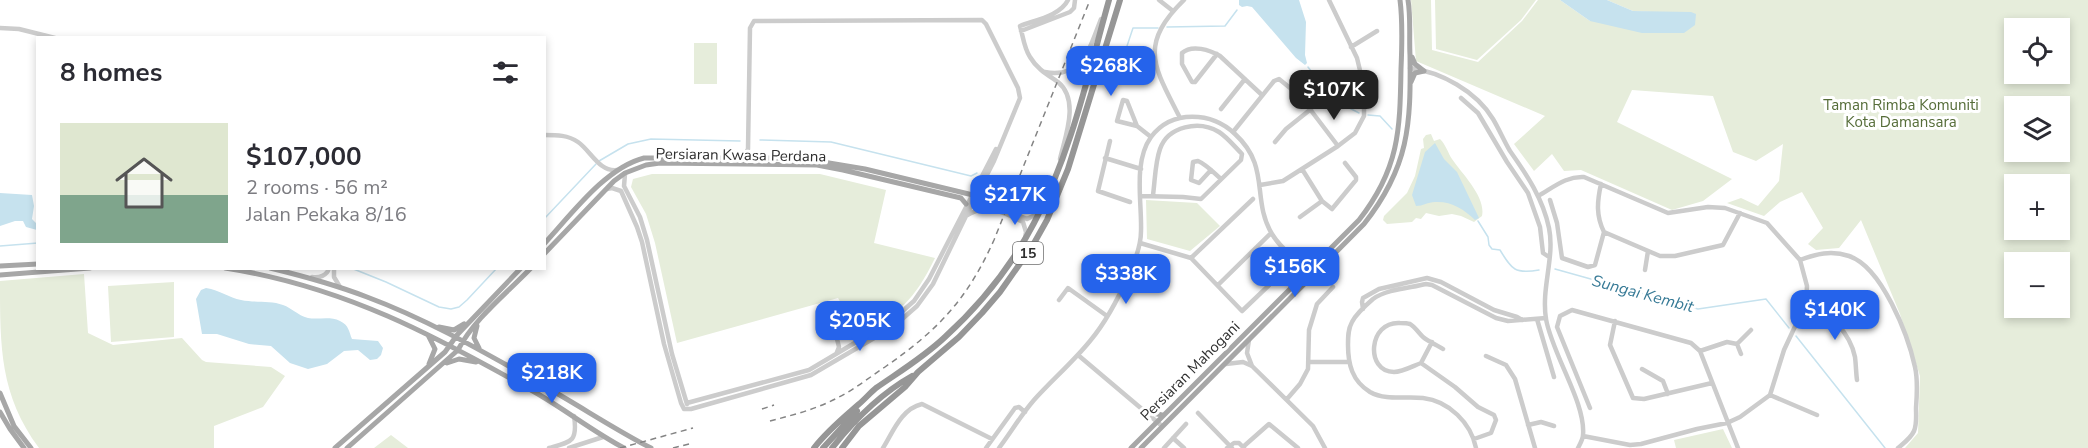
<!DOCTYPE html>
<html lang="en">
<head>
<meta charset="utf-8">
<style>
	:root { --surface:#fff; --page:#f7f7f7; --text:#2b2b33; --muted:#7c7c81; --line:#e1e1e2; --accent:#2563eb }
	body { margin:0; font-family:"Nunito Sans",sans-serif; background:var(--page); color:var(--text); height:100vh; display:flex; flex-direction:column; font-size:22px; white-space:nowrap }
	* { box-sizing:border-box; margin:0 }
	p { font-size:20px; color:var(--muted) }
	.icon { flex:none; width:33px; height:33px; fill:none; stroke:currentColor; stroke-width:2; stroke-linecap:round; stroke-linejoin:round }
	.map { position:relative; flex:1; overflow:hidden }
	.drawer { position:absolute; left:36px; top:36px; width:510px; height:234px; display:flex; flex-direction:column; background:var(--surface); border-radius:0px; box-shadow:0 3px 9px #0003 }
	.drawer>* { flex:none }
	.controls { position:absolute; left:2004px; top:18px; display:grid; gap:12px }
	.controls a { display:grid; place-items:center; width:66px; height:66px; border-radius:0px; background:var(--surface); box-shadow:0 3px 9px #0003; font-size:30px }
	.price { position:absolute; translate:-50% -51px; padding:0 14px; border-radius:12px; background:var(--accent); color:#fff; font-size:20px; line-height:39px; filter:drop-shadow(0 2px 3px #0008) }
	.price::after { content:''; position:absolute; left:50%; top:36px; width:18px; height:14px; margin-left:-9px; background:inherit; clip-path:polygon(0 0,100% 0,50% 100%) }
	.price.active { background:#222; color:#fff }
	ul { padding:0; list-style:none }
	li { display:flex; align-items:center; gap:18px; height:150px; padding:0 24px }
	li+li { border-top:2px solid var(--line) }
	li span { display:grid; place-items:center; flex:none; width:168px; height:120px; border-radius:0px; color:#555 }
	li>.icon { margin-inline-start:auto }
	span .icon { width:72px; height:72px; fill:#fffc; stroke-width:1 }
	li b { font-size:26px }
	h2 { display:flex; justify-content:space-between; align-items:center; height:72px; padding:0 24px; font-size:26px }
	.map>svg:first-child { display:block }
	.green { fill:#e6eddb; fill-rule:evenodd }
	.water { fill:#c6e2ee }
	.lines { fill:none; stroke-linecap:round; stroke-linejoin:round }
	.stream { stroke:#c6e2ee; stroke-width:1.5 }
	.minor { stroke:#ccc; stroke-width:4.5 }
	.major { stroke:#a7a7a7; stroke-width:5 }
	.highway { stroke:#969696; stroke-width:6 }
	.rail { stroke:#848484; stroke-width:1.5; stroke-dasharray:6 4.5; stroke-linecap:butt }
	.labels { text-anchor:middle; stroke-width:6; stroke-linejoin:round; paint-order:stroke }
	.shield { fill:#fff; stroke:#6d6d6d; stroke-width:1.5 }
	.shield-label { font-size:14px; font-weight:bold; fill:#2f2f2f }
	.park-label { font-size:15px; fill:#566d39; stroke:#fff }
	.street-label { font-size:15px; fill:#2f2f2f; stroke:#fff }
	.water-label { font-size:16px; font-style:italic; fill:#377a96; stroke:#fff }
</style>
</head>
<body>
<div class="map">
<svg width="2088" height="448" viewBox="0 0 2088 448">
	<rect width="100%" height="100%" fill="#fff"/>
	<path class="green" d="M1411,0h20l1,50 46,12 44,-41 16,-21h22l30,21 61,-9 -18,-1 -26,-11h481v448h-183l13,-15 2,-57 -20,-62 -39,-94 -22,28 -23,2 -8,-6 15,-16 -21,-36 -22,10 -16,14 -37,-13 14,-5 17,8 21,-25 4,-37 -27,17 -23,-9 -20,-56 -81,-6 -15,32 115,57 -29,22 -31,9 -91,-40 -17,1 -12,-17 -18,17 -20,-27 31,-28 -129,-55zM2014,28h46v46h-46zM2014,106h46v46h-46zM2014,184h46v46h-46zM2014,262h46v46h-46z
		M1435,0h101l-15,20 -44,40 -41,-11z
		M694,43h23v41h-23z
		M1431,134l3,7 6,-2c6,6 8,14 12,20 11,16 34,38 30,57l-8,6 -13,-6 -9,-2 -13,2 -13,-3 -5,6 -5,-1 -4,4 -25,2 -4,-4 1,-4 23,-23 8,-17 6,-27 3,-1 -1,-9 3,-4z
		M652,174h168l66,16 -12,53 61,15c-21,43 -35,54 -75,77l-22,-37 -161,45 -22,-100 -9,-29 -15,-27 2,-8z
		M1146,200l51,3 23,23 -30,25 -43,-12z
		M84,274l4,59 25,12 69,-7 20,22 4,2 65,5 14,9 -22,31 -49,19v22h-175c-39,-53 -39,-100 -39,-167z
		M174,282v55l-63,5 -3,-56z
		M1723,429l9,19h-56l-2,-8z
		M391,435l17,13h-34z"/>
	<path class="water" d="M1239,0h60l7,22 -1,33 2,8 -2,2 -9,-7 -44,-51 -5,-1 -5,1 -3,-2z
		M1560,0h47l26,11 58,1 5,2 -1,11 -11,8h-42l-52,-12z
		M1435,143l9,16 13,13 22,46 -4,2c-11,-11 -24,-19 -40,-18 -7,0 -12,4 -19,4l-4,-11 13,-43z
		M0,193l32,2 2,11 -2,13 5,5v6l-11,-3 -3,-6h-8l-15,5z
		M206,288c14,2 23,10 35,12 14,3 29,0 42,5 9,3 14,10 25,13 10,2 22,-2 32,3 9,4 9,11 12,18l26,2 5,7 -2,7 -4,4 -7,1 -12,-10 -14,1 -17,13 -19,5 -18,-6 -19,-17 -22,-2 -32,-10h-15l-6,-35 5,-9z"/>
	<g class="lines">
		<path class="stream" d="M1167,27l58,-1 12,-16
			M1127,46l6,-18h25
			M1308,67l24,32 27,14
			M1368,115l12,1 12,13
			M760,140l71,2 140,34 6,-3
			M599,161l29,-17 23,-5 89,2
			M544,219l52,-55
			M1478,221l10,16 1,8 3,4 8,1c12,20 15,24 39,20
			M0,246l38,-3
			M351,268l35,14 53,25 12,2 8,-2 8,-7 30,-32
			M1555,269l143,40 68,-10 23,29
			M1796,336l89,112"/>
		<path class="minor" d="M1159,0l14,11
			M0,28l19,1 36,9
			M1021,31l49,-19 4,-4 1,-8
			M1351,47l26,-16
			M1217,54l-22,28h-3l-10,-18v-11c10,-9 28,-3 38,3l42,39
			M1410,68c31,4 66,23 83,51 6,10 11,22 17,32 17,24 33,48 39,77 6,29 -8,60 -3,91 6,35 40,84 37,116 0,4 -3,9 -5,13
			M1045,72c38,7 45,-25 56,-53
			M1461,98l17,15 29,49 21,31 12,34 3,26 6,4
			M1221,109l24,-30
			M1180,118c-25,-50 -43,-72 4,-118
			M1137,126l-10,-25 -4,-1 -6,21 20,5 14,11
			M1233,132l41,-51 5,-2 21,17 38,50
			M544,135c13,0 24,0 34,7 13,9 21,30 39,28
			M1110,141l-12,50 32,11
			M1275,142l11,-13 25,-20
			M740,158l4,-1 4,-8 2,-121 4,-7 228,-1 4,4 32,64 2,10 -26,63 -28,55
			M1105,158l36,11
			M1060,159c5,-22 20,-59 -2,-77 -10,-7 -21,-13 -28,-25 -6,-9 -7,-21 -10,-31 15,-6 40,-10 48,-26
			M1302,169l20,32 10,8 24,-29v-3l-11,-14
			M1211,170l-12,13 -8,-3 2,-18 5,-1c9,4 16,12 23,18
			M625,174l-1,12 16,31 7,23 25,114 15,50
			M1601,184c-4,18 -5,32 3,48l56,24h15l48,-11 17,-32
			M1260,185l23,-4 55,-35 17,-13 9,-17v-29l-7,-29 -28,-58
			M607,189l5,-1 9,3 16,36 5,15 22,102 17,59 3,6
			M1140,196l43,1 18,2 40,-39 1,-6c-7,-7 -15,-17 -23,-22 -20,-12 -51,-6 -59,17 -5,14 -5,32 -7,46
			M1538,196c16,-9 28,-20 46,-19l84,36 40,-6 17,1 42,15 33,37 7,26 -1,17 -22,47 -14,45 -30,22 -13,6 -30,6 -56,15 -11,1 -47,-9
			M1550,200l7,23 5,35 26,9 7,-2 9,-33
			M972,204l26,3 29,12 10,-5
			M1300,217l22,-16
			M1140,243l51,15 51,53 45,-43
			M1191,258l62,-59
			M1800,260c16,-6 31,-10 49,-4 33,11 59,79 66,111 3,13 2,28 1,41 0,8 1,16 -2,23 -3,7 -10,12 -16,17
			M334,268v9l6,10
			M1645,270l3,-19
			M312,277c7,1 15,-1 17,-9
			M1218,285l53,-52
			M1059,300l9,-12 39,28
			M1806,303c23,8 44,30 49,54 1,8 1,16 2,23
			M1363,309l-1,-7 1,-4 16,-9 48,-11 14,4 53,28 23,7 5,3
			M1537,319l17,58
			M1615,321l-5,24 23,53 11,1 68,-16
			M833,323l6,24 -2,5
			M1249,340l-2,13 5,13
			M1737,344l14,-14
			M1737,344l4,10
			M1443,349c-6,-4 -14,-7 -20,-12 -4,-4 -9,-11 -13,-13 -3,-1 -7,-1 -10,-1 -32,-2 -35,49 -6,49 8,0 19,-6 27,-9l34,24 23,20 16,8 2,5 -5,13 -17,6
			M1700,351l27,-9 10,2
			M1078,355l84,71
			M1486,356l20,9 9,14 20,69
			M1309,362h39
			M1421,363l11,-21
			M1226,364l17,-2 9,4 61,60 12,22
			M1642,369l21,12 5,13
			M1770,395l47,20
			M1287,399l13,-15 8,-15 1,-39 8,-26 16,-17
			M687,403l122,-33 81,-48 24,-21 15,-22 67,-130
			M1590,408l-33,-81 3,-11 12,-6 119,33 9,8 38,97
			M684,409h7l120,-34 82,-48 24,-21 16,-22 33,-68c19,-13 38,-4 57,6l3,10 -1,6
			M1198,413l34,35
			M1528,425l13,-3 13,4
			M1173,438l11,10
			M1243,447l26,-23 29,24
			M549,448c22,-6 29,-6 25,-32
			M569,448l34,-11
			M883,448c10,-16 18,-39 39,-44l70,35
			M986,448l29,-40 4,-1 6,5
			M999,448c12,-16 22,-33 35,-48 18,-20 39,-38 56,-59 16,-19 29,-44 39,-67 6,-13 12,-29 12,-43 1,-29 -8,-69 10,-94 21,-28 61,-25 84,-3 36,33 16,65 37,100 9,15 25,27 38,39
			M1164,448l22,-24
			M1227,448l7,-5h5l5,5
			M1476,448c-5,-25 -27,-47 -53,-50 -18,-2 -37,3 -53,-6 -18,-11 -22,-28 -22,-47 0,-8 0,-16 4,-23 4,-8 14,-17 21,-23 14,-10 37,-11 53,-15l6,1 64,33 12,3 38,-3"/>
		<path class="major" d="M1412,57l3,7 9,7
			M1411,82l4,-9 9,-2
			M544,244c27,-29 61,-76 100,-86h141l32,3 48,8 112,27
			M544,254l70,-73 11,-8 21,-8 14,-2 157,2 26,5 118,28 5,6
			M0,266l38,-2
			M225,268c118,18 211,68 313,126 29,17 56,38 86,54
			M270,268c33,8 66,17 97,29 62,23 120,57 177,89 36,20 70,43 107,62
			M0,275l90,-7
			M1295,281l2,-20 19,-1
			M477,326l-3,12 5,10
			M439,327l15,3 10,-6
			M428,335l7,14 -6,15
			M447,363l12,-4 17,3
			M0,393l14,33 17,22
			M1143,411l19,4
			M0,412l10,17 14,19
			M335,448l110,-96 12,-17 64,-67
			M347,448l111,-98c16,-31 48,-56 73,-82
			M1131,448l228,-228c40,-51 41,-89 42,-151 1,-23 2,-46 -1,-69
			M1141,448l223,-224c45,-57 47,-99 46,-169 -1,-18 1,-37 -2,-55"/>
		<path class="highway" d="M814,448c13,-17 29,-30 45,-44 6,-5 11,-11 17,-16 23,-16 48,-31 69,-51 35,-32 67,-72 89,-114 37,-69 54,-148 75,-223
			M823,448l34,-37
			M832,448c23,-29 48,-54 80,-72
			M842,448l17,-22 46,-39 13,-15 41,-35 23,-24 18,-21 33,-47 14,-25 21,-51 52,-169"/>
		<path class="rail" d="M762,409l12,-4
			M770,421c23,-6 47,-12 69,-24 16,-8 31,-20 46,-30 53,-37 82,-67 109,-127l96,-240
			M620,448l73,-20
			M673,448l20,-5"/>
	</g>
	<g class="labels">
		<rect class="shield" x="1013" y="242" width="30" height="22" rx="4.5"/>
		<g class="shield-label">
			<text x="1028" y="258">15</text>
		</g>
		<g class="park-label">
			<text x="1901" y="110">Taman Rimba Komuniti<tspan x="1901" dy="17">Kota Damansara</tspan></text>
		</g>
		<g class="street-label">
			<text transform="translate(741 155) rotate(1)" y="5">Persiaran Kwasa Perdana</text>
			<text transform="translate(1190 371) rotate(-45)" y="5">Persiaran Mahogani</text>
		</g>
		<g class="water-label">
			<text transform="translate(1643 293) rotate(15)" y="6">Sungai Kembit</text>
		</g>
	</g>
</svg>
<div class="controls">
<a><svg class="icon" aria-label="locate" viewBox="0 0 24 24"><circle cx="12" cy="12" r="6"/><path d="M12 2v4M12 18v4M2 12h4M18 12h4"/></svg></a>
<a><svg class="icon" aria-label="layers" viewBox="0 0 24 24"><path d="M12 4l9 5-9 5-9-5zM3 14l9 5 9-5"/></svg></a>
<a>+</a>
<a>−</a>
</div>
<b class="price" style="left:1111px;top:97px">$268K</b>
<b class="price active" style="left:1334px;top:121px">$107K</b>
<b class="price" style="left:1015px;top:226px">$217K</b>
<b class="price" style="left:1295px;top:298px">$156K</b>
<b class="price" style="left:1126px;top:305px">$338K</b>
<b class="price" style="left:1835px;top:341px">$140K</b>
<b class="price" style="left:860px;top:352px">$205K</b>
<b class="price" style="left:552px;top:404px">$218K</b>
<section class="drawer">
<h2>8 homes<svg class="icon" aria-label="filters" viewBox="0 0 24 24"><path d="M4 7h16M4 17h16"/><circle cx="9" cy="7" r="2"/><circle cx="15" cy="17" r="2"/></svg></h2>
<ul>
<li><span style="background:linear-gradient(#dfe7d0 60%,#7fa58c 0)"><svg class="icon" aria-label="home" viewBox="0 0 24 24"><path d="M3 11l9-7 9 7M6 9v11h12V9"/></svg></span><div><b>$107,000</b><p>2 rooms · 56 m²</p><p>Jalan Pekaka 8/16</p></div></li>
</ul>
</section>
</div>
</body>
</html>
